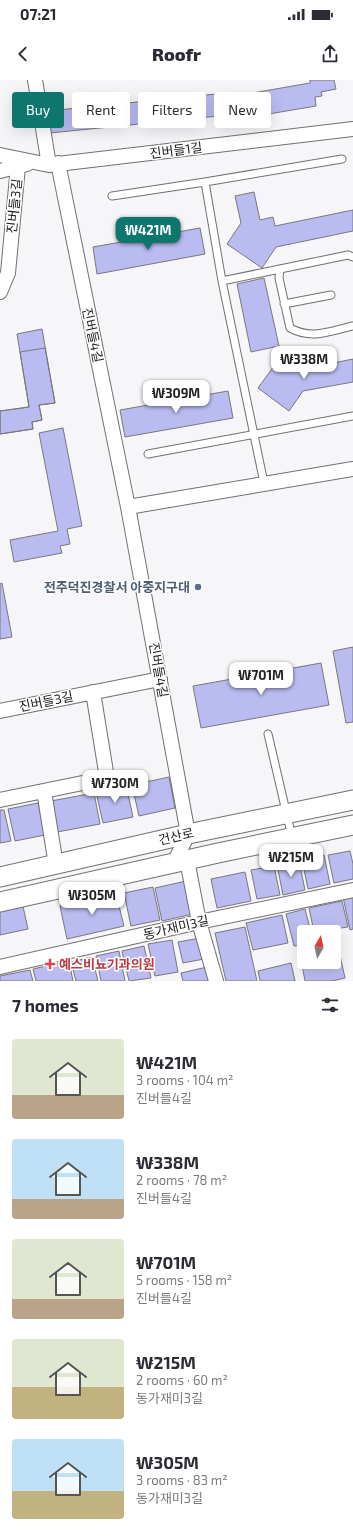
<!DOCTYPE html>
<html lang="en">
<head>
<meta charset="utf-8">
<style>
	:root { --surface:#fff; --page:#f2f2f3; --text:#2b2b33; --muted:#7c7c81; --accent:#0f766e }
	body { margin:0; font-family:"Exo 2","Noto Sans KR",sans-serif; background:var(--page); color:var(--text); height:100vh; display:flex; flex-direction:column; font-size:15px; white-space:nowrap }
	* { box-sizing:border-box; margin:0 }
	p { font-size:13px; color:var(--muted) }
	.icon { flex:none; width:22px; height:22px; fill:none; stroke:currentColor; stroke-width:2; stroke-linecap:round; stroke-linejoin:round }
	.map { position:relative; height:901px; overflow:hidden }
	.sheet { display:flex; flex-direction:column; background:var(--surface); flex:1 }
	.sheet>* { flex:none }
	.hud { position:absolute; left:12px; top:12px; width:329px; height:36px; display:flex; gap:8px }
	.needle { width:26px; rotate:9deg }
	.fabs { position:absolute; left:297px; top:845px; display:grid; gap:8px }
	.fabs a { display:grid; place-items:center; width:44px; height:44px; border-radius:4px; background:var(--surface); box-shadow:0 4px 16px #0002; font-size:20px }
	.price { position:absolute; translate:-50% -34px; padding:0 9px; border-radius:8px; background:#fff; color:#222; font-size:13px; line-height:26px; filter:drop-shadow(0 1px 2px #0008) }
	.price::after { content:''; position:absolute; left:50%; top:24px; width:12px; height:9px; margin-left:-6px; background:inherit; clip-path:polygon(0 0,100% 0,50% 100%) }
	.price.current { background:var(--accent); color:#fff }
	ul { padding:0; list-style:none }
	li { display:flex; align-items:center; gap:12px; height:100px; padding:0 12px }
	li span { display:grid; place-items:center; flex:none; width:112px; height:80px; border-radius:4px; color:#555 }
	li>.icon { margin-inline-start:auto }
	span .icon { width:48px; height:48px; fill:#fffc; stroke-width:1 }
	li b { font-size:17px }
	h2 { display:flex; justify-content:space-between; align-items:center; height:48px; padding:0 12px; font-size:17px }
	.tag { padding:0 14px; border-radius:4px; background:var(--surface); box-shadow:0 4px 16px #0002; font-size:14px; line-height:36px }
	.tag.current { background:var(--accent); color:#fff }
	.status { display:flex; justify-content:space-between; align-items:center; height:28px; padding:0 20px; background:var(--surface); direction:ltr }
	.status svg { height:11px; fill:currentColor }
	header { display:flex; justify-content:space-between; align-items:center; height:52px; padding:0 12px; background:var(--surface); font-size:18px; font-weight:800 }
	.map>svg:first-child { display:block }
	.building { fill:#babbf1; stroke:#78787b }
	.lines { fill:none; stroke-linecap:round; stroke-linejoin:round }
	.lane-casing { stroke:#707073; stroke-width:9 }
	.street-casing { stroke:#707073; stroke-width:16 }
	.secondary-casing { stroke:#707073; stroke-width:21 }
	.lane { stroke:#fff; stroke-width:7 }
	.street { stroke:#fff; stroke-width:14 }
	.secondary { stroke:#fff; stroke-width:19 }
	.service-dot { fill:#5c6f8a; stroke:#fff; stroke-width:1.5 }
	.health-dot { fill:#e0444e; stroke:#fff; stroke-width:1.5 }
	.labels { text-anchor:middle; stroke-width:3; stroke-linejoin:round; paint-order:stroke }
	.street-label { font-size:13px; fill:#1b1c1d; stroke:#fff }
	.service-label { font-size:13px; font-weight:bold; fill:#4e5e75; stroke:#fff; text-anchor:end }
	.health-label { font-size:13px; font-weight:bold; fill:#be3a42; stroke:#fff; text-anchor:start }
</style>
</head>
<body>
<div class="status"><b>07:21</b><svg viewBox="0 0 49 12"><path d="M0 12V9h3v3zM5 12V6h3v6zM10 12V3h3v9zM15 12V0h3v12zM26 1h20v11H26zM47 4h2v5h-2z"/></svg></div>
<header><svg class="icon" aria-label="back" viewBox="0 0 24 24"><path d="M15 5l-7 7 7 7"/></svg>Roofr<svg class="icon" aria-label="share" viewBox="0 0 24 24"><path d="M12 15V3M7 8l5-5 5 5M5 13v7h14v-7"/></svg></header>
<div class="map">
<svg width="353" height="901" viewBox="0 0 353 901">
	<rect width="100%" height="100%" fill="#f6f6f9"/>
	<path class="building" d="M310,0h24l2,9 -15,3 1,4 -7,1 1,9 -71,12 -4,-23 69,-12z
		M216,14l3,22 -169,17 -2,-22z
		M254,112l6,28 13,-3 2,9 78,-16v21l-77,16 -14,21 -35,-24 14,-21 -6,-27z
		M200,148l5,26 -108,20 -4,-27z
		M264,198l15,68 -28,6 -14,-68z
		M42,249l13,74 -16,2 3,15 -10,2 1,7 -33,5v-23l29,-4 -12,-73z
		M45,268l10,55 -16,2 3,15 -10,2 1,7 -33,5v-23l29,-4 -9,-55z
		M353,279v23l-50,9 -14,20 -31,-23 19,-26 13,10 8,-12 11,8z
		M228,311l5,27 -108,19 -5,-27z
		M63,348l19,98 -15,3 3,15 -10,2 2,7 -48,9 -4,-22 48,-9 -19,-98z
		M2,503l10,54 -12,2v-55z
		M353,567v75l-7,1 -13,-72z
		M321,583l8,42 -128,23 -8,-42z
		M169,697l6,31 -36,8 -7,-31z
		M126,705l7,32 -30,6 -7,-31z
		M94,713l6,31 -43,8 -6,-31z
		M38,723l7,32 -30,6 -7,-32z
		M0,730h4l7,31 -11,2z
		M350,771l3,13v15l-19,4 -6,-28z
		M324,775l6,29 -22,5 -6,-29z
		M299,781l6,29 -22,5 -6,-30z
		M274,786l6,29 -23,4 -6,-29z
		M245,792l6,29 -34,7 -6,-29z
		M186,801l7,33 -31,7 -7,-33z
		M153,807l7,33 -29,6 -7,-33z
		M116,814l8,32 -57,13 -7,-33z
		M353,815v34l-3,1 -7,-33z
		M342,821l6,26 -34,5 -5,-24z
		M22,822l6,27 -28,6v-28z
		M305,829l6,23h-7v12l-10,2 -8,-32z
		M282,835l6,28 -35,7 -7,-27z
		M245,847l12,54h-31l-11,-48z
		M200,858l4,21 -21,4 -5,-21z
		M172,860l6,32 -23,4 -7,-32z
		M144,866l7,32 -22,3 -7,-30z
		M119,871l6,30h-24l-5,-25z
		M339,871l6,27 -13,3h-27l-4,-22 3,-1v4h30v-10z
		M92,877l6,24h-22l-5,-19z
		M69,881l4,20h-37l-3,-12z
		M291,883l4,18h-35l-2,-10z
		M207,887l3,14h-27l-2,-8z
		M30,890l3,11h-33v-5z"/>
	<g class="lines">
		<g class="lane-casing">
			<path id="lane" d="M205,102l137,-23
				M112,116l93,-14 17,99
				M353,177l-5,-2 -68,14 -1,9 11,50c22,12 40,3 63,-2
				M284,224l47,-9
				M148,374l205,-38
				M264,403l-42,-202 58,-12
				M268,654l24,103"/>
		</g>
		<g class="street-casing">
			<path id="street" d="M35,0l14,85
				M0,75l49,10 304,-36
				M58,83l70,344 60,327 -14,29
				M0,91l27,-7
				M0,212l8,-19 10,-107
				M128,427l225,-38
				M0,631l160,-32
				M44,711l12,74
				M0,720l107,-22 -14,-86
				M187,780l12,62 17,59
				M0,887l199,-45 154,-32"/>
		</g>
		<g class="secondary-casing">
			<path id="secondary" d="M0,797l188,-43 165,-34
				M0,822l218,-49 135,-28"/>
		</g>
		<use href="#lane" class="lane"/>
		<use href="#street" class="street"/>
		<use href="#secondary" class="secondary"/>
	</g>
	<circle class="service-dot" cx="198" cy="507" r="4"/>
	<path class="health-dot" d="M48 878h4v4h4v4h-4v4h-4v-4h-4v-4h4z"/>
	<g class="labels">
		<g class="street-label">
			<text transform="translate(176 70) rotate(-7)" y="5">진버들1길</text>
			<text transform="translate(14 126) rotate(-84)" y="5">진버들3길</text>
			<text transform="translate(93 255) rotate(78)" y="5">진버들4길</text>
			<text transform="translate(159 590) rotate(80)" y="5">진버들4길</text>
			<text transform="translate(46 621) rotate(-12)" y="5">진버들3길</text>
			<text transform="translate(176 756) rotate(-13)" y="5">건산로</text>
			<text transform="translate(176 847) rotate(-13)" y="5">동가재미3길</text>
		</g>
		<g class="service-label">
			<text x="190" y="512">전주덕진경찰서 아중지구대</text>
		</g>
		<g class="health-label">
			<text x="59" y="889">예스비뇨기과의원</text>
		</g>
	</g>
</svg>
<div class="fabs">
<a><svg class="needle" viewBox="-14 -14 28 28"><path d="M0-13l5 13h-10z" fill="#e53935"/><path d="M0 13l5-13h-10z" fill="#7c7c81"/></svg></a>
</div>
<b class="price current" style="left:148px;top:171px">₩421M</b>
<b class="price" style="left:304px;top:300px">₩338M</b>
<b class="price" style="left:176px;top:334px">₩309M</b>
<b class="price" style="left:261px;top:616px">₩701M</b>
<b class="price" style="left:115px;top:724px">₩730M</b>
<b class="price" style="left:291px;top:798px">₩215M</b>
<b class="price" style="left:92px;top:836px">₩305M</b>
<div class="hud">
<a class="tag current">Buy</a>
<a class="tag">Rent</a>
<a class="tag">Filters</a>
<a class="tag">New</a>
</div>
</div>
<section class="sheet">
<h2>7 homes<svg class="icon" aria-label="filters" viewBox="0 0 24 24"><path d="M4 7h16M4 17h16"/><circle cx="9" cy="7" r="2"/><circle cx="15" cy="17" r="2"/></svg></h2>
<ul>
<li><span style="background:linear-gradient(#dfe7d0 70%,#b9a48a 0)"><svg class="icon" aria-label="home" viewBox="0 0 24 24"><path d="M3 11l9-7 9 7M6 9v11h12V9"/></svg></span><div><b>₩421M</b><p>3 rooms · 104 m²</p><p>진버들4길</p></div></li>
<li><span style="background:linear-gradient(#bfe0f5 75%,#b9a48a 0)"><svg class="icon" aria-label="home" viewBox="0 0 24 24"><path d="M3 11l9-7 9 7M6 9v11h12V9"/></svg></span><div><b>₩338M</b><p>2 rooms · 78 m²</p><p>진버들4길</p></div></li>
<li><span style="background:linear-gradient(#dfe7d0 75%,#b9a48a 0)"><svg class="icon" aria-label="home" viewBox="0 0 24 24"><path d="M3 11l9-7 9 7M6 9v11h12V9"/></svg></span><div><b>₩701M</b><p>5 rooms · 158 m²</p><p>진버들4길</p></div></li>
<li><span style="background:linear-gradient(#dfe7d0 60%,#c2b280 0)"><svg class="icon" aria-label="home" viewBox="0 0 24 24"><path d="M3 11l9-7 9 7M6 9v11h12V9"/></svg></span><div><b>₩215M</b><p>2 rooms · 60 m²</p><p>동가재미3길</p></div></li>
<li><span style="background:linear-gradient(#bfe0f5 65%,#c2b280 0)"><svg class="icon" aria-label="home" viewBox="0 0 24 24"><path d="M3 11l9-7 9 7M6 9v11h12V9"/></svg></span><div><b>₩305M</b><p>3 rooms · 83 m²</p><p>동가재미3길</p></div></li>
</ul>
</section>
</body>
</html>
